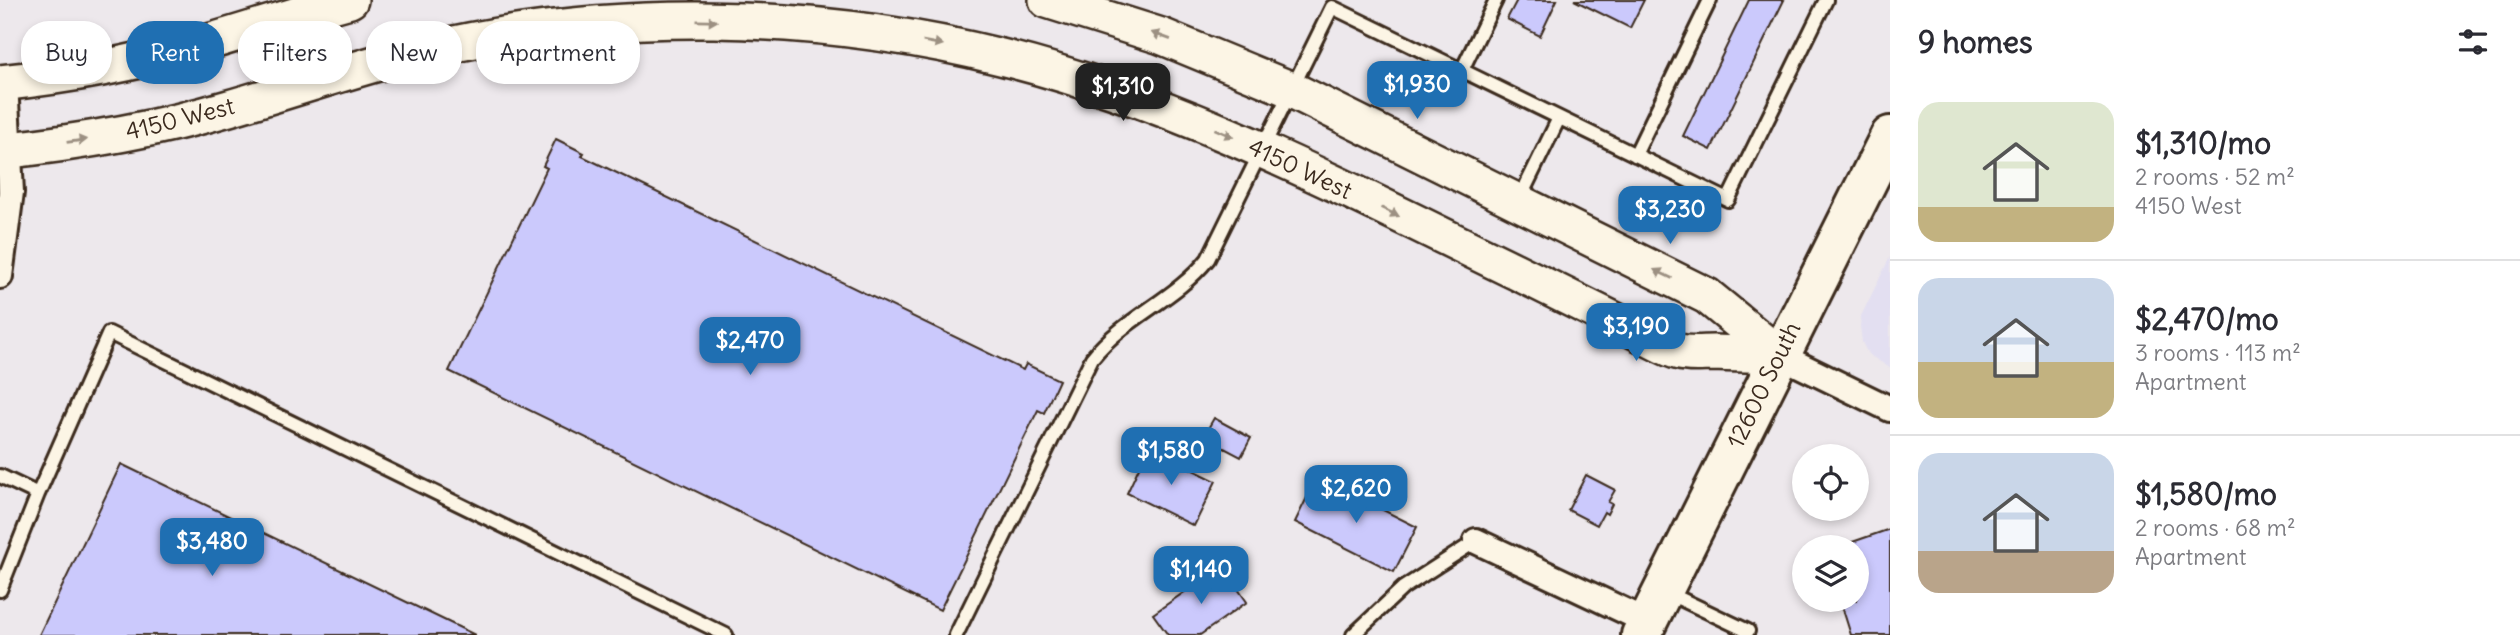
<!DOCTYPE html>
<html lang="en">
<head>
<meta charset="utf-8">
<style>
	:root { --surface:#fff; --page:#f2f2f3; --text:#2b2b33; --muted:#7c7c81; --line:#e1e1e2; --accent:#1f6fb2 }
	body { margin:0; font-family:Delius,sans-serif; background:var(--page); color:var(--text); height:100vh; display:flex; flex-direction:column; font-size:26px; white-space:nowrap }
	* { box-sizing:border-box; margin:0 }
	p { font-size:23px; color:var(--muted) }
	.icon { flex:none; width:38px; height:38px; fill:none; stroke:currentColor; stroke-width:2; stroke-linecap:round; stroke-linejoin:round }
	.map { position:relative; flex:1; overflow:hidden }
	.panel { display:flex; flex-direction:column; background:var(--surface); width:630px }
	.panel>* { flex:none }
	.hud { position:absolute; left:21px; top:21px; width:665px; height:63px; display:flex; gap:14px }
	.tools { position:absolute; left:1792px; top:444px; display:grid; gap:14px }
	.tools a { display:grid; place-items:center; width:77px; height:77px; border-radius:50%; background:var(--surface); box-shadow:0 4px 10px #0003; font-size:35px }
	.price { position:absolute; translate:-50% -60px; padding:0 16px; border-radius:14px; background:var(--accent); color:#fff; font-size:23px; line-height:46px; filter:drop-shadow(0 2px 4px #0008) }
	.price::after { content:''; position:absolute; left:50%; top:42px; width:21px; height:16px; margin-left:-10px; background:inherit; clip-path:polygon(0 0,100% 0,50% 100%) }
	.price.on { background:#222; color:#fff }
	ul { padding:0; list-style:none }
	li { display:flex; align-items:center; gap:21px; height:175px; padding:0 28px }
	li+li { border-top:2px solid var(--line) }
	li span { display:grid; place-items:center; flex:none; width:196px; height:140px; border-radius:21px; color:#555 }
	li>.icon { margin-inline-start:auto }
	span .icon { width:84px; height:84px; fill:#fffc; stroke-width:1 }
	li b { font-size:30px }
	h2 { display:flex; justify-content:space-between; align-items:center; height:84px; padding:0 28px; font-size:30px }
	.pill { padding:0 24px; border-radius:28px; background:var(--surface); box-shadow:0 4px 10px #0003; font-size:24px; line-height:63px }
	.pill.on { background:var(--accent); color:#fff }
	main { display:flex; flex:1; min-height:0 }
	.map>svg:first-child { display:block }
	.built { fill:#e3dff1 }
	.building { fill:#cbc9fc; stroke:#3b2a1e; stroke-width:2 }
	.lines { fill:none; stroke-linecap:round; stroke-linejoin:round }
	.lane-casing { stroke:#3b2a1e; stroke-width:18 }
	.street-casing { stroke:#3b2a1e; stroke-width:30 }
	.secondary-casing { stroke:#3b2a1e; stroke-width:40 }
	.primary-casing { stroke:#3b2a1e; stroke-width:44 }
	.lane { stroke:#fcf5e5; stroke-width:12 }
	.street { stroke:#fcf5e5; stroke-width:24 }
	.secondary { stroke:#fcf5e5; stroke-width:35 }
	.primary { stroke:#fcf5e5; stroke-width:38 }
	.oneway { fill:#9c9082 }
	.labels { text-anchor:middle; stroke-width:5; stroke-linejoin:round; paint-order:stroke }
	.street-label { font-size:24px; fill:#3b2a1e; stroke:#fcf5e5 }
</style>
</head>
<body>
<main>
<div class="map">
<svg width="1890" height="635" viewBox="0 0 1890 635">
	<rect width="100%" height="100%" fill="#ede8ec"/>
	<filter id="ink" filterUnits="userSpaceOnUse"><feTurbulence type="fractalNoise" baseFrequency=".0143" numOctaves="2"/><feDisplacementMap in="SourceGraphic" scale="14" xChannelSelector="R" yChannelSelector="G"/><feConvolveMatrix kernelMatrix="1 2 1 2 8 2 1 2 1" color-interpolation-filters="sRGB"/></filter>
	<g filter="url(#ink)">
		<path class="built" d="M1890,257v111l-22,-14 -6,-12 -2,-16 1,-10z"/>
		<path class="building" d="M1517,0h40l-17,36 -33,-17z
			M1574,0h70l-14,28z
			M1749,0h35l-73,150 -28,-14z
			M556,139l28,14 -2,3 441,214 3,-6 33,16 -15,33 -6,-3 -98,200 -491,-239 98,-203 -4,-2z
			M1214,418l37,20 -10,19 -38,-20z
			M1148,448l68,33 -22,45 -67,-33z
			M121,464l354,171h-436z
			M1586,475l29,15 -7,12 4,2 -5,10 -3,-2 -7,13 -29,-15z
			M1317,477l100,50 -23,45 -99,-50z
			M1890,529v106h-39l-11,-35h17v-52h-22z
			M1222,566l25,36 -47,33h-32l-15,-21z"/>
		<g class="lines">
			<g class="lane-casing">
				<path id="lane" d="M1462,70l34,-70
					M1635,155l75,-155
					M1518,202l41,-84
					M0,476l38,18
					M0,590l38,-96 71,-161 617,302
					M1666,592l82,39
					M956,635l136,-277c33,-41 83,-58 116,-99l124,-252 396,193 98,-200
					M1353,635l50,-47 73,-47"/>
			</g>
			<g class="street-casing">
				<path id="street" d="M0,276l11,-84 -6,-109
					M1779,355l111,54
					M1476,541l172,81"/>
			</g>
			<g class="secondary-casing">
				<path id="secondary" d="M1047,0l114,36 131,54 415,206 72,59
					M0,83c66,-7 132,-19 195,-37 52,-15 103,-32 155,-46
					M0,151c77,-8 155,-21 229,-43 66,-19 131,-42 198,-58 185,-43 389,-39 574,7 182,45 348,134 516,215 37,18 73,36 109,54 16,8 33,19 50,25 11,4 26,2 37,2 22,1 44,1 66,2"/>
			</g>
			<g class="primary-casing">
				<path id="primary" d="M1641,635l249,-499"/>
			</g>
			<use href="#lane" class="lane"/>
			<use href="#street" class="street"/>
			<use href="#secondary" class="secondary"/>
			<use href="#primary" class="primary"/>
		</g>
		<defs><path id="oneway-solid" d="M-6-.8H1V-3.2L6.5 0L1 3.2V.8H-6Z" transform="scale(1.75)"/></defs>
		<g class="oneway">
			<use href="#oneway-solid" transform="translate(707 21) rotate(1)"/>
			<use href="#oneway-solid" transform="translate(1161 36) rotate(-160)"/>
			<use href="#oneway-solid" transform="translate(933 43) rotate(10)"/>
			<use href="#oneway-solid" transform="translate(1224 133) rotate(24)"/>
			<use href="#oneway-solid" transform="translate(77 141) rotate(-8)"/>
			<use href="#oneway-solid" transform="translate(1390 212) rotate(26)"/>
			<use href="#oneway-solid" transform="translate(1663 274) rotate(-154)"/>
		</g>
	</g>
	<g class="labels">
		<g class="street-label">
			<text transform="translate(180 119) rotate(-14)" y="8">4150 West</text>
			<text transform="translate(1300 169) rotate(25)" y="8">4150 West</text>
			<text transform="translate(1764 385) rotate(-64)" y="8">12600 South</text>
		</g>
	</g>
</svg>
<div class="tools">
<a><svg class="icon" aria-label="locate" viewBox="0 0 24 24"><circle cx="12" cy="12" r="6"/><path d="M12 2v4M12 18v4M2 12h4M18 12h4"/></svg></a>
<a><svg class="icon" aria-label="layers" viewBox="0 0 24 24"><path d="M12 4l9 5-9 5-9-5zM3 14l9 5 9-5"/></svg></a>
</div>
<b class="price" style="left:1417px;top:121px">$1,930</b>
<b class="price on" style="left:1123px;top:123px">$1,310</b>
<b class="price" style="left:1670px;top:246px">$3,230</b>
<b class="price" style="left:1636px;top:363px">$3,190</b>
<b class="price" style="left:750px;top:377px">$2,470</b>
<b class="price" style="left:1171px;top:487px">$1,580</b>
<b class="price" style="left:1356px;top:525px">$2,620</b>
<b class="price" style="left:212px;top:578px">$3,480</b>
<b class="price" style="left:1201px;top:606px">$1,140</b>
<div class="hud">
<a class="pill">Buy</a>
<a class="pill on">Rent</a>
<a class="pill">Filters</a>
<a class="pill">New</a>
<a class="pill">Apartment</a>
</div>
</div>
<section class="panel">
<h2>9 homes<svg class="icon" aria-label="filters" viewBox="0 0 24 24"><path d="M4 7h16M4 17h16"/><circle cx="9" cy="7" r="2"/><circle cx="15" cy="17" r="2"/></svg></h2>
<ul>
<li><span style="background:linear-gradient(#dfe7d0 75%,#c2b280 0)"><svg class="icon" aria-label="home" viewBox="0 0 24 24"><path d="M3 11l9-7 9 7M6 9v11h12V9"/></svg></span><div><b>$1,310/mo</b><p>2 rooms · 52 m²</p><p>4150 West</p></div></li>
<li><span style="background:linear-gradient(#c9d6e8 60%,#c2b280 0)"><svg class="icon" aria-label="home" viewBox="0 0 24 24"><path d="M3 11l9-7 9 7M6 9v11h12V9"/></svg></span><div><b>$2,470/mo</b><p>3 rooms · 113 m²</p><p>Apartment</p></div></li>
<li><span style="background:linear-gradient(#c9d6e8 70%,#b9a48a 0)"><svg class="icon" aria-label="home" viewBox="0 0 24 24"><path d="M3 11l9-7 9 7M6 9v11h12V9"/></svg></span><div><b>$1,580/mo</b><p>2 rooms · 68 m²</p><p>Apartment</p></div></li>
</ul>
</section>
</main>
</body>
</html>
